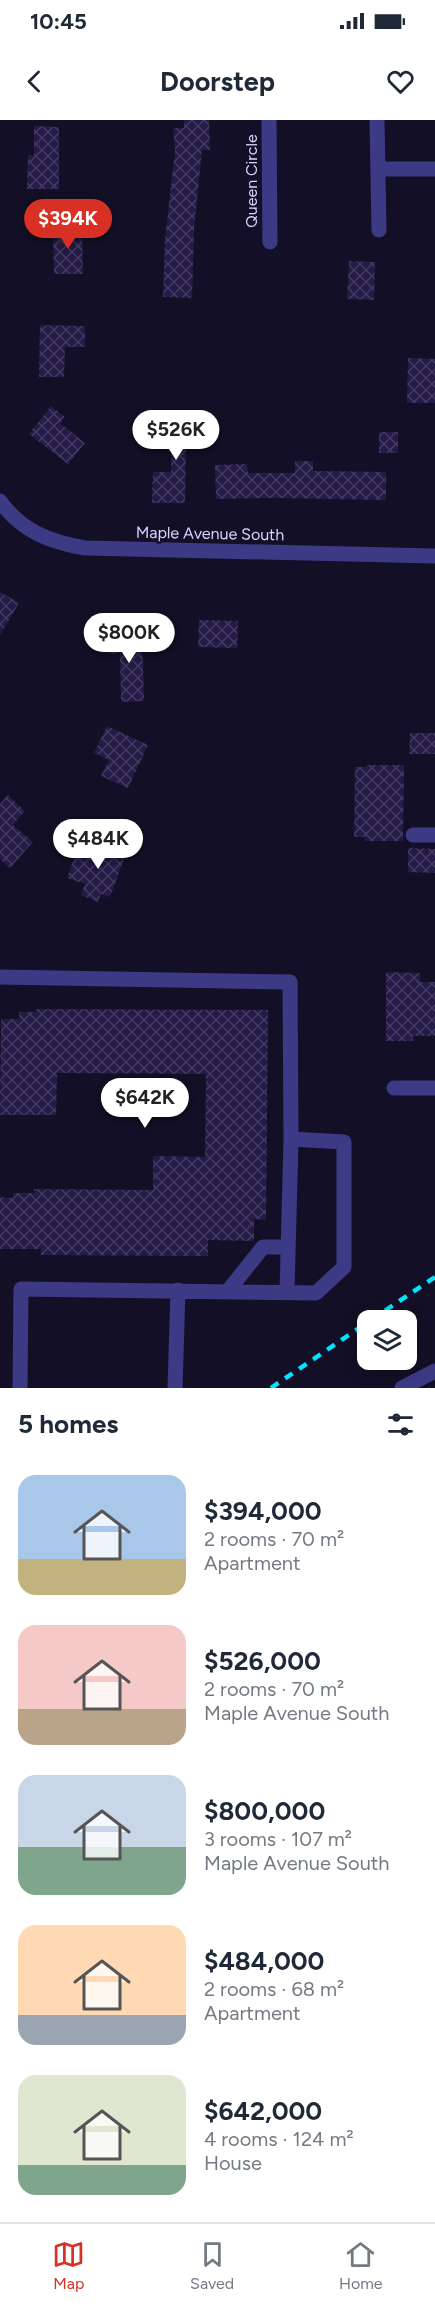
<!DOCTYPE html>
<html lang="en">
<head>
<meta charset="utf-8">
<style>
	:root { --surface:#fff; --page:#f6f6f7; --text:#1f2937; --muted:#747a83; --line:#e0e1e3; --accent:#d93025 }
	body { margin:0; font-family:Figtree,sans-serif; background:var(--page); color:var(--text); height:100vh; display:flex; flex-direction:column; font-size:22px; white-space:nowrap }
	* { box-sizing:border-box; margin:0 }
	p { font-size:20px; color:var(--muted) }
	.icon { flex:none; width:33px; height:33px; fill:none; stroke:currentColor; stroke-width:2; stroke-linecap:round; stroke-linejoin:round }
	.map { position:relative; height:1268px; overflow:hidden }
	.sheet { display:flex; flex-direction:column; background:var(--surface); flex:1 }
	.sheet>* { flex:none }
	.buttons { position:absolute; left:357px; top:1190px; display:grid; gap:12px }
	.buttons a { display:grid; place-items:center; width:60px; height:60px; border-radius:12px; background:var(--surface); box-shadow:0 3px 15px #0003; font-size:30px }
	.price { position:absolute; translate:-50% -51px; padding:0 14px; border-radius:21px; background:#fff; color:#222; font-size:20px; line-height:39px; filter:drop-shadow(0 2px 3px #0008) }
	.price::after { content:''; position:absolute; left:50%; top:36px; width:18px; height:14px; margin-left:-9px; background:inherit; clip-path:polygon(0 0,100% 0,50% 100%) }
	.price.on { background:var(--accent); color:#fff }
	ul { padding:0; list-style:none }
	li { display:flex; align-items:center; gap:18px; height:150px; padding:0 18px }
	li span { display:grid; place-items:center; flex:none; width:168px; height:120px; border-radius:18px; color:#555 }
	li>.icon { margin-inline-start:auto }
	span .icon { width:72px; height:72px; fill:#fffc; stroke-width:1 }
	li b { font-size:26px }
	h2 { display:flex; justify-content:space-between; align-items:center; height:72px; padding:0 18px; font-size:26px }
	.status { display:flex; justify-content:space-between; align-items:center; height:42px; padding:0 30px; background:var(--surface); direction:ltr }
	.status svg { height:16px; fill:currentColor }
	header { display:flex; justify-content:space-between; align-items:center; height:78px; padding:0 18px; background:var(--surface); font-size:27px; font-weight:700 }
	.dock { display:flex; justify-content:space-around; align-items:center; height:84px; border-top:2px solid var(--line); background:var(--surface); font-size:16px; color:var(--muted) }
	.dock a { display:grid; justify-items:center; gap:3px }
	.dock .on { color:var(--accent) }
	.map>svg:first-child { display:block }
	.building { fill:url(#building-cross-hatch) }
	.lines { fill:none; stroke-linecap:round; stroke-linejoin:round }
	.minor { stroke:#3d3a85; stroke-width:15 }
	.rail { stroke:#00e5ff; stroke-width:4.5; stroke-dasharray:9 8; stroke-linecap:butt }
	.labels { text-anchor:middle; stroke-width:5; stroke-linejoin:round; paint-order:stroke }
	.street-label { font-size:16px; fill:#d9d4ff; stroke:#130f26 }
</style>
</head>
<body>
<div class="status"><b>10:45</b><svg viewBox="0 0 49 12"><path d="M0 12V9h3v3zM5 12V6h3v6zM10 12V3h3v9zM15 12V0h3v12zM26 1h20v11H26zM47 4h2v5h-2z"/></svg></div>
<header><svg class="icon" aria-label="back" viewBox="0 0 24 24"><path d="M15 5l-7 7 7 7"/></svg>Doorstep<svg class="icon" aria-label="heart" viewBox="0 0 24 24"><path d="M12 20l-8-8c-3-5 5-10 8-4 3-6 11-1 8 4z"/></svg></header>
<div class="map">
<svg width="435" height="1268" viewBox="0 0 435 1268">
	<defs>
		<pattern id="building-cross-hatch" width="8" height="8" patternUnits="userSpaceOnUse" patternTransform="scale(1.5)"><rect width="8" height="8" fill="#241b47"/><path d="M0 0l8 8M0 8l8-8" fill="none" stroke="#433b63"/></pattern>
	</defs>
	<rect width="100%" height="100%" fill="#130f26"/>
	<path class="building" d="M184,0h25l1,30h-8l-8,78 -2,70 -29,-1 2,-57 10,-90 -2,-22h11z
		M34,6l25,1v62h-32l1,-34h6z
		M82,105l1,49h-29l-1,-48z
		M349,141l26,1 -1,38 -27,-1z
		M40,205l45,1v21h-20l-1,30h-25z
		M408,238l27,1v44h-28z
		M51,286l14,11 -5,6 25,20 -17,21 -39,-30z
		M173,290l23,1 -1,34h-9l-1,58h-33l1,-31h18z
		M379,312h19v21h-19z
		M295,341h18v10l73,1v28l-111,-2 -59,1 -1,-34 32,-1 1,9h47z
		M0,472l19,11 -19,32z
		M199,500l39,1 -1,27 -39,-1z
		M142,512l2,69 -23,1 -1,-49 -13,1v-21z
		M107,606l41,19 -20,43 -27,-12 8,-16 -15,-7z
		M410,613h25v21h-26z
		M366,645h38l-1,76h-38v-4h-11l1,-70h11z
		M8,675l17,16 -12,14 20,17 -23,26 -10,-9v-55z
		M104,719l24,9 -18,49 -9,-3 -3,8 -17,-7 4,-11 -18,-6 10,-28 20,8z
		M408,728l27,1v24l-27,-1z
		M386,852l34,1v9h15v54h-22v5h-27z
		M36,889l232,1 -2,210 -12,-1v22l-46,-1v16l-167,-1v-6h-41v-52l13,1v-5h21v-4l119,1v-34l52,1 1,-83 -149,-1 -1,42h-56l1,-96h18v-7h17z"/>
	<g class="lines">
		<path class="minor" d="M269,0l1,122
			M377,0l2,110
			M378,49h57
			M0,381c21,30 50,41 85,47l350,8
			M413,715h22
			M0,857l290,5 1,157 53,3v125l-28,26 -295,-4 -1,99
			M394,968h41
			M228,1171l35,-44h25
			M287,1172l4,-153
			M175,1268l3,-98
			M402,1268l33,-17"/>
		<path class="rail" d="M371,1200l64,-43
			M271,1268l97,-66"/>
	</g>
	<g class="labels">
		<g class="street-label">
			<text transform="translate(251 61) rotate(-90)" y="6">Queen Circle</text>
			<text transform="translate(210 413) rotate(1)" y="6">Maple Avenue South</text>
		</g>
	</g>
</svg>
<div class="buttons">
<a><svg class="icon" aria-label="layers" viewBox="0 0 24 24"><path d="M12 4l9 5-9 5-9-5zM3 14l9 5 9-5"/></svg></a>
</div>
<b class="price on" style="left:68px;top:130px">$394K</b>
<b class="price" style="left:176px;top:341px">$526K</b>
<b class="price" style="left:129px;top:544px">$800K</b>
<b class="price" style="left:98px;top:750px">$484K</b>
<b class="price" style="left:145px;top:1009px">$642K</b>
</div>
<section class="sheet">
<h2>5 homes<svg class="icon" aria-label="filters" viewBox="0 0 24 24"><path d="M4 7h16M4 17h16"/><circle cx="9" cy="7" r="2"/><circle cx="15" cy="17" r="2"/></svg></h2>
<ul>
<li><span style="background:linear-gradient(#a9c7e8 70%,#c2b280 0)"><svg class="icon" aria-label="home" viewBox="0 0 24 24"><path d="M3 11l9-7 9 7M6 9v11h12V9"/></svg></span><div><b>$394,000</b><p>2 rooms · 70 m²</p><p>Apartment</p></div></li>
<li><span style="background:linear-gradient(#f6c9c9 70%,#b9a48a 0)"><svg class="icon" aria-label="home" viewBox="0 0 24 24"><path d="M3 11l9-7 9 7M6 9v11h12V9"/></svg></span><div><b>$526,000</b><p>2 rooms · 70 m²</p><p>Maple Avenue South</p></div></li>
<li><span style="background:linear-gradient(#c9d6e8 60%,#7fa58c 0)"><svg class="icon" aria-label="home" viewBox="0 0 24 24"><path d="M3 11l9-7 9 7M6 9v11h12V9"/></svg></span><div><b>$800,000</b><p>3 rooms · 107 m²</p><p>Maple Avenue South</p></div></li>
<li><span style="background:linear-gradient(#ffd9b3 75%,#9aa5b1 0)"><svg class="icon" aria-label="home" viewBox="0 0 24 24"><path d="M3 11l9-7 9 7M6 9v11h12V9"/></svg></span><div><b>$484,000</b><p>2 rooms · 68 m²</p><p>Apartment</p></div></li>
<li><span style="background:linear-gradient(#dfe7d0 75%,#7fa58c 0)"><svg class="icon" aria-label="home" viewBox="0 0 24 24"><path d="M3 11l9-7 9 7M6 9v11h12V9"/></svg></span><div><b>$642,000</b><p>4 rooms · 124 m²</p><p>House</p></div></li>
</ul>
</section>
<nav class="dock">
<a class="on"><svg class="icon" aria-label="map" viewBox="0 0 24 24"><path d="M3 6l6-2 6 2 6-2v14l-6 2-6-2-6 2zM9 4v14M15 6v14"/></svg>Map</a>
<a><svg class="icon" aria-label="saved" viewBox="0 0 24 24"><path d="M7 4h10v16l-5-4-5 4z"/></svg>Saved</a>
<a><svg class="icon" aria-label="home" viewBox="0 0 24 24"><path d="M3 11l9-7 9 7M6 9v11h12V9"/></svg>Home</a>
</nav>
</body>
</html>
